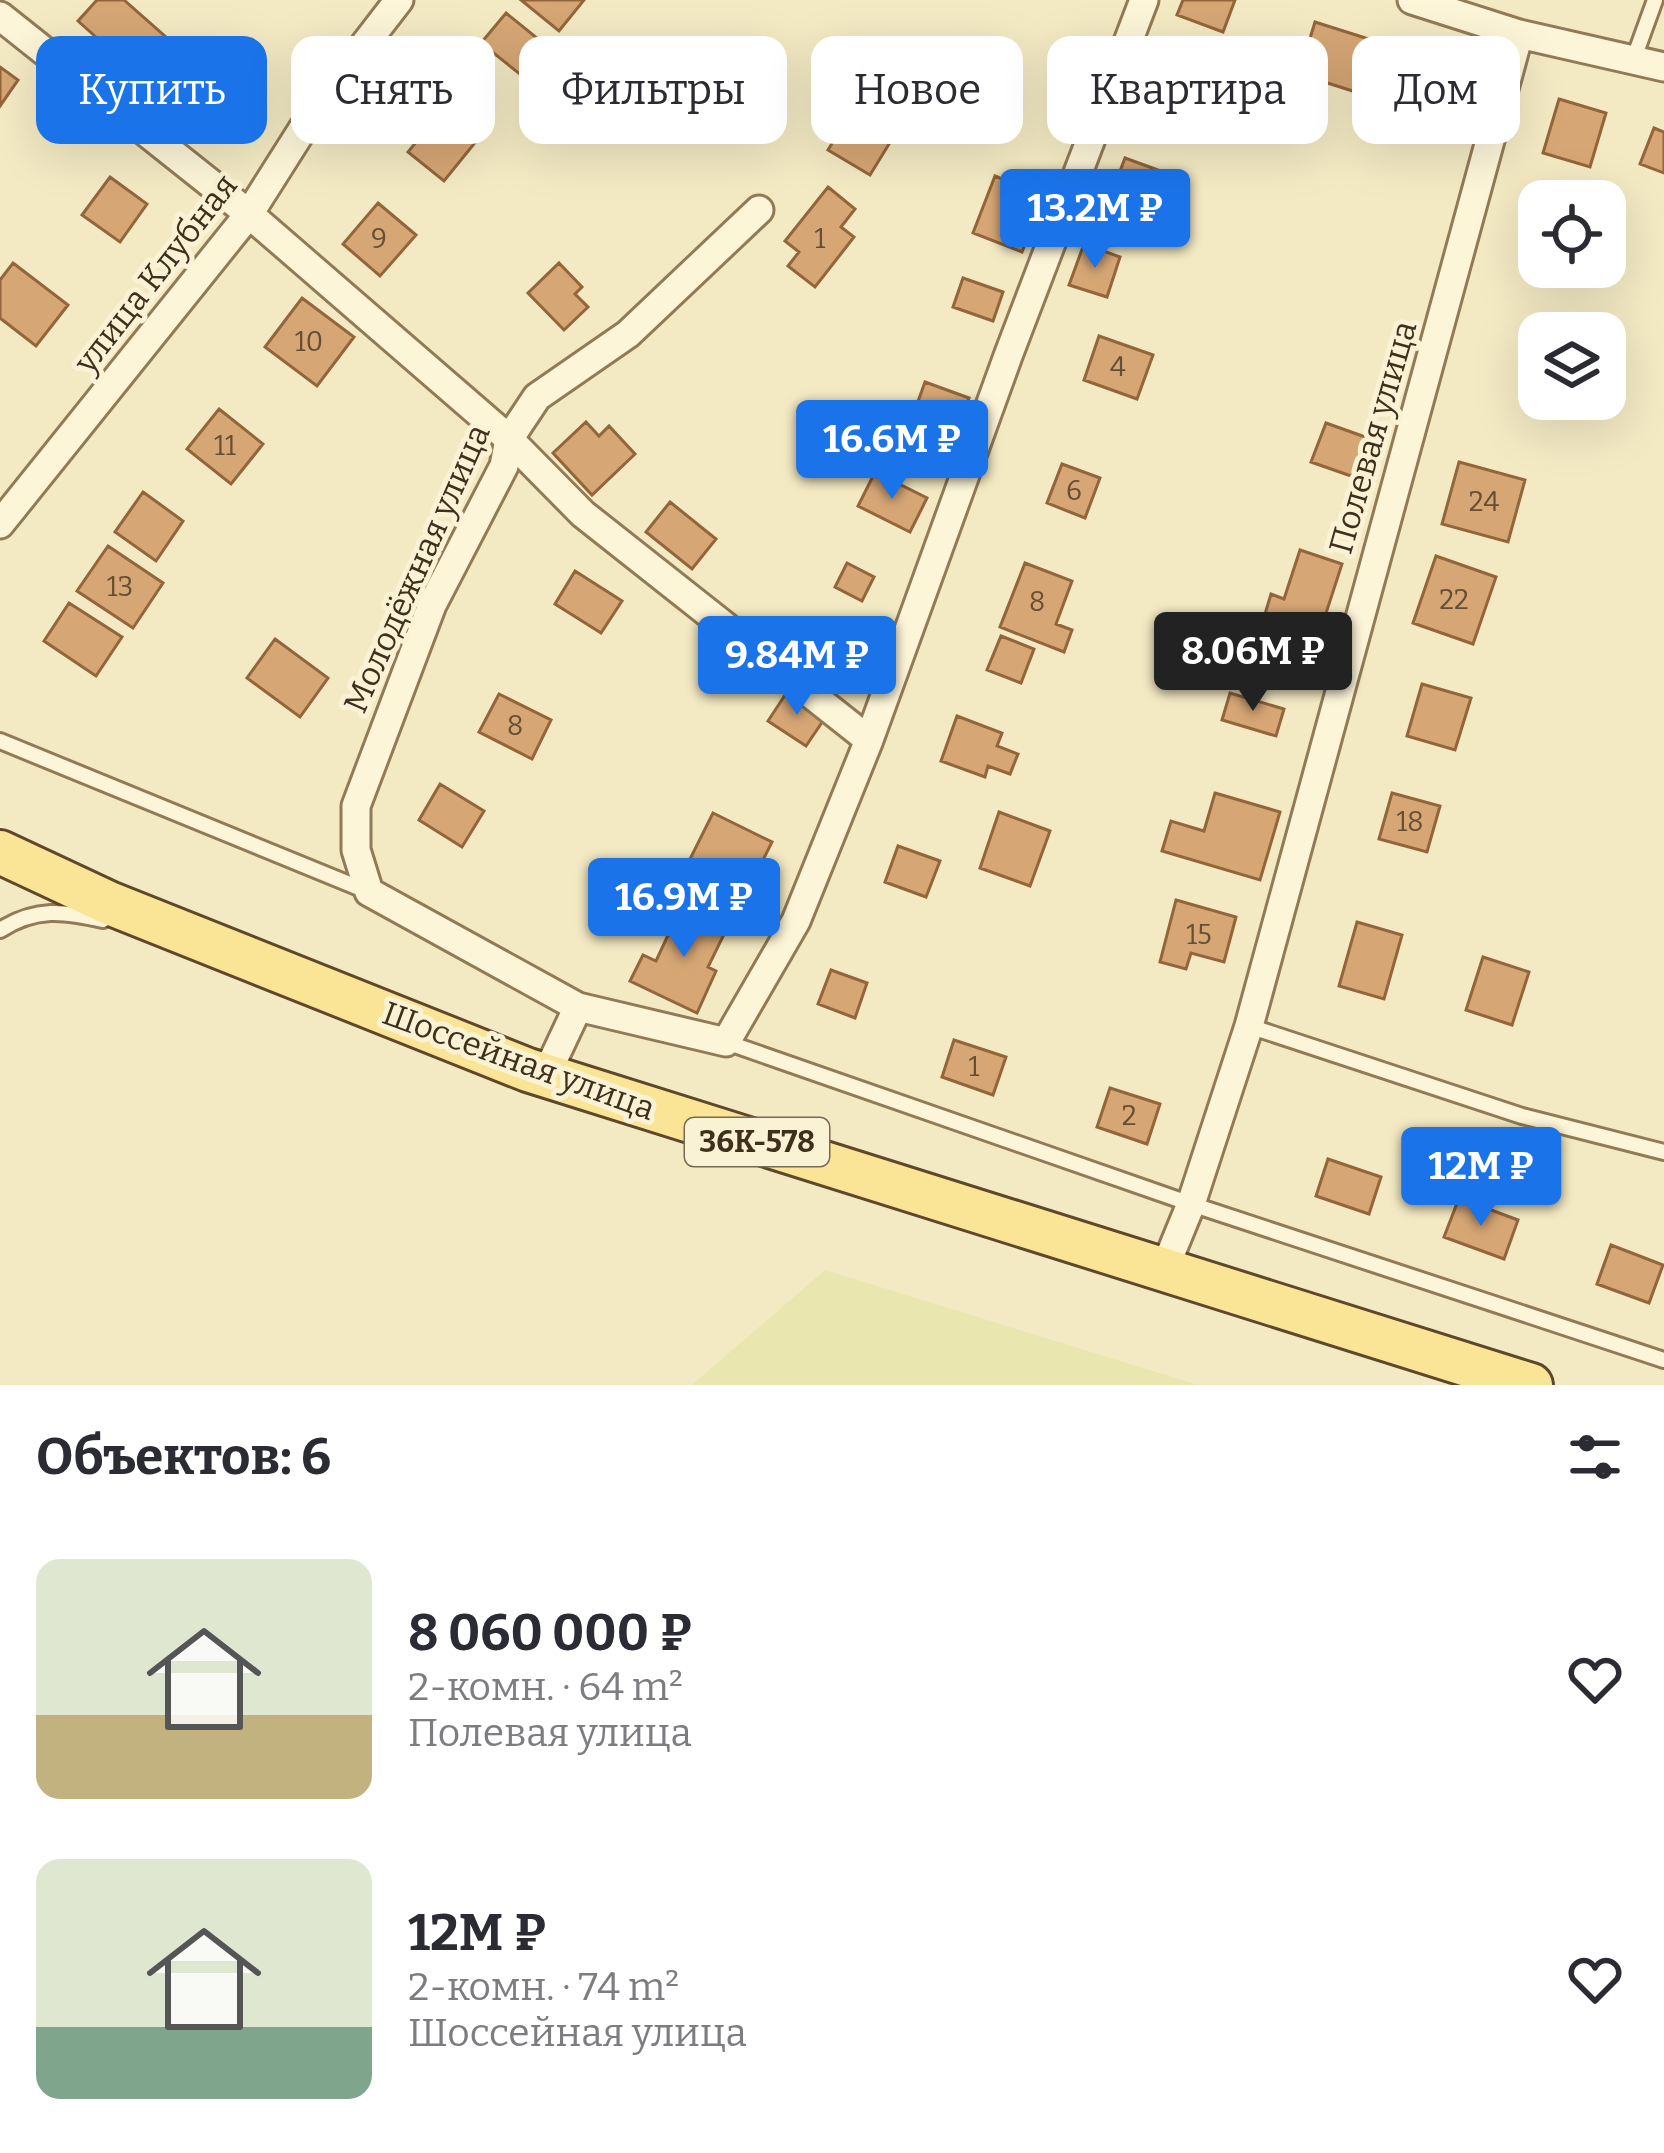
<!DOCTYPE html>
<html lang="ru">
<head>
<meta charset="utf-8">
<style>
	:root { --surface:#fff; --page:#f7f7f7; --text:#2b2b33; --muted:#7c7c81; --accent:#1a73e8 }
	body { margin:0; font-family:Bitter,serif; background:var(--page); color:var(--text); height:100vh; display:flex; flex-direction:column; font-size:45px; white-space:nowrap }
	* { box-sizing:border-box; margin:0 }
	p { font-size:39px; color:var(--muted) }
	.icon { flex:none; width:66px; height:66px; fill:none; stroke:currentColor; stroke-width:2; stroke-linecap:round; stroke-linejoin:round }
	.map { position:relative; height:1385px; overflow:hidden }
	.panel { display:flex; flex-direction:column; background:var(--surface); flex:1 }
	.panel>* { flex:none }
	.hud { position:absolute; left:36px; top:36px; width:1593px; height:108px; display:flex; gap:24px }
	.tools { position:absolute; left:1518px; top:180px; display:grid; gap:24px }
	.tools a { display:grid; place-items:center; width:108px; height:108px; border-radius:24px; background:var(--surface); box-shadow:0 12px 48px #0002; font-size:60px }
	.price { position:absolute; translate:-50% -102px; padding:0 27px; border-radius:12px; background:var(--accent); color:#fff; font-size:39px; line-height:78px; filter:drop-shadow(0 3px 6px #0008) }
	.price::after { content:''; position:absolute; left:50%; top:72px; width:36px; height:27px; margin-left:-18px; background:inherit; clip-path:polygon(0 0,100% 0,50% 100%) }
	.price.selected { background:#222; color:#fff }
	ul { padding:0; list-style:none }
	li { display:flex; align-items:center; gap:36px; height:300px; padding:0 36px }
	li span { display:grid; place-items:center; flex:none; width:336px; height:240px; border-radius:24px; color:#555 }
	li>.icon { margin-inline-start:auto }
	span .icon { width:144px; height:144px; fill:#fffc; stroke-width:1 }
	li b { font-size:51px }
	h2 { display:flex; justify-content:space-between; align-items:center; height:144px; padding:0 36px; font-size:51px }
	.pill { padding:0 42px; border-radius:24px; background:var(--surface); box-shadow:0 12px 48px #0002; font-size:42px; line-height:108px }
	.pill.selected { background:var(--accent); color:#fff }
	.map>svg:first-child { display:block }
	.farmland { fill:#eae6b0 }
	.building { fill:#d6a675; stroke:#93653a; stroke-width:3 }
	.lines { fill:none; stroke-linecap:round; stroke-linejoin:round }
	.service-casing { stroke:#917b57; stroke-width:20 }
	.minor-casing { stroke:#917b57; stroke-width:33 }
	.primary-casing { stroke:#5e482c; stroke-width:48 }
	.service { stroke:#fdf5d8; stroke-width:14 }
	.minor { stroke:#fdf5d8; stroke-width:27 }
	.primary { stroke:#fae597; stroke-width:42 }
	.labels { text-anchor:middle; stroke-width:10; stroke-linejoin:round; paint-order:stroke }
	.number-label { font-size:27px; fill:#654e33 }
	.shield { fill:#faf2d4; stroke:#776a54; stroke-width:3 }
	.shield-label { font-size:30px; font-weight:bold; fill:#3f301d }
	.street-label { font-size:33px; fill:#3f301d; stroke:#faf2d4 }
</style>
</head>
<body>
<div class="map">
<svg width="1664" height="1385" viewBox="0 0 1664 1385">
	<rect width="100%" height="100%" fill="#f3e9c3"/>
	<path class="farmland" d="M825,1270l373,115h-506z"/>
	<path class="building" d="M97,0h27l52,46 -31,35 -67,-60z
		M521,0h63l-25,31z
		M1183,0h52l-12,32 -46,-17z
		M506,13l63,51 -17,21 -23,-20 -8,10 -40,-32z
		M1315,22l60,19 -16,52 -60,-19z
		M220,53l33,31 -48,54 -34,-30z
		M1432,56l37,11 -13,37 -35,-11z
		M0,67l18,13 -18,26z
		M670,67l33,21 -27,42 -33,-22z
		M1559,99l47,14 -16,54 -47,-14z
		M446,105l36,29 -38,47 -36,-29z
		M855,106l42,25 -27,44 -42,-25z
		M1654,128l10,4v41l-24,-9z
		M1125,158l41,15 -18,47 -13,-4 -6,18 -29,-10z
		M995,176l49,20 -22,56 -49,-19z
		M110,177l37,27 -27,38 -38,-27z
		M828,187l27,22 -14,18 13,10 -39,50 -27,-21 11,-14 -14,-11z
		M378,203l38,32 -36,41 -37,-32z
		M1084,244l36,13 -13,40 -38,-12z
		M13,263l55,42 -32,41 -36,-28v-38z
		M559,263l23,24 -7,7 13,13 -24,23 -36,-37z
		M963,278l40,14 -10,29 -40,-14z
		M302,298l52,39 -37,49 -52,-39z
		M1099,336l54,19 -16,44 -53,-19z
		M925,382l44,16 -13,35 -44,-15z
		M219,409l44,35 -32,40 -44,-35z
		M586,422l13,14 10,-10 26,28 -43,41 -39,-42z
		M1326,423l42,15 -14,39 -43,-15z
		M1459,462l66,18 -17,62 -66,-18z
		M1062,464l38,14 -15,40 -38,-15z
		M875,472l52,26 -17,34 -52,-26z
		M143,492l40,29 -27,40 -41,-29z
		M670,502l46,37 -24,30 -46,-37z
		M108,546l55,37 -30,45 -56,-37z
		M1300,550l42,14 -25,77 -55,-17 9,-30 13,5z
		M1436,556l60,21 -23,67 -60,-21z
		M847,563l27,14 -12,24 -27,-14z
		M1025,563l47,18 -16,43 16,6 -8,22 -64,-25z
		M575,571l47,30 -21,32 -46,-29z
		M69,603l53,34 -26,39 -52,-35z
		M1001,636l33,13 -13,34 -34,-13z
		M275,639l53,39 -28,39 -53,-39z
		M1422,684l49,14 -16,52 -48,-14z
		M789,689l38,26 -21,31 -38,-25z
		M1230,693l54,16 -8,27 -54,-16z
		M499,694l52,26 -19,39 -53,-27z
		M957,716l45,17 -5,13 21,8 -8,20 -22,-8 -3,11 -44,-16z
		M440,784l44,27 -22,36 -43,-27z
		M1215,793l65,19 -20,68 -98,-29 9,-30 33,10z
		M1392,793l48,13 -13,46 -48,-13z
		M999,812l51,19 -20,55 -50,-18z
		M713,813l59,29 -23,46 -59,-29z
		M898,846l42,15 -14,36 -41,-15z
		M1176,900l60,17 -12,45 -33,-9 -5,16 -26,-7z
		M683,903l46,21 -21,43 8,4 -19,42 -67,-32 13,-26 13,6z
		M1357,922l45,13 -18,64 -45,-13z
		M1483,957l46,15 -17,53 -46,-15z
		M831,970l36,13 -12,35 -37,-14z
		M954,1040l52,17 -13,38 -51,-18z
		M1110,1088l50,16 -13,40 -50,-17z
		M1328,1159l53,18 -12,37 -53,-18z
		M1459,1198l59,22 -14,39 -60,-22z
		M1611,1245l52,20 -14,38 -52,-19z"/>
	<g class="lines">
		<g class="service-casing">
			<path id="service" d="M1634,58l21,-58
				M0,741l369,151
				M0,930c36,-23 64,-19 103,-10
				M1249,1026l273,90 142,36
				M726,1042l465,162 473,156"/>
		</g>
		<g class="minor-casing">
			<path id="minor" d="M1412,0l107,34 145,33
				M0,16l249,198 260,225 74,75 286,226
				M759,210l-131,124 -91,63 -28,42 -5,27 -72,139 -76,201v44l13,42 209,115 148,35 70,-121 73,-181 139,-384 136,-356
				M0,524l249,-310 69,-109 81,-105
				M546,1075l32,-68
				M1164,1270l27,-66 58,-178 270,-992"/>
		</g>
		<g class="primary-casing">
			<path id="primary" d="M0,852l109,51 419,167 1003,315"/>
		</g>
		<use href="#service" class="service"/>
		<use href="#minor" class="minor"/>
		<use href="#primary" class="primary"/>
	</g>
	<g class="labels">
		<g class="number-label">
			<text x="379" y="248">9</text>
			<text x="820" y="248">1</text>
			<text x="309" y="351">10</text>
			<text x="1118" y="376">4</text>
			<text x="225" y="455">11</text>
			<text x="1074" y="500">6</text>
			<text x="1484" y="511">24</text>
			<text x="120" y="596">13</text>
			<text x="1454" y="609">22</text>
			<text x="1037" y="611">8</text>
			<text x="515" y="735">8</text>
			<text x="1410" y="831">18</text>
			<text x="1199" y="944">15</text>
			<text x="974" y="1076">1</text>
			<text x="1129" y="1125">2</text>
		</g>
		<rect class="shield" x="685" y="1118" width="144" height="48" rx="9"/>
		<g class="shield-label">
			<text x="757" y="1152">36К-578</text>
		</g>
		<g class="street-label">
			<text transform="translate(155 273) rotate(-52)" y="12">улица Клубная</text>
			<text transform="translate(1372 437) rotate(-74)" y="12">Полевая улица</text>
			<text transform="translate(416 568) rotate(-66)" y="12">Молодёжная улица</text>
			<text transform="translate(519 1060) rotate(20)" y="12">Шоссейная улица</text>
		</g>
	</g>
</svg>
<div class="tools">
<a><svg class="icon" aria-label="locate" viewBox="0 0 24 24"><circle cx="12" cy="12" r="6"/><path d="M12 2v4M12 18v4M2 12h4M18 12h4"/></svg></a>
<a><svg class="icon" aria-label="layers" viewBox="0 0 24 24"><path d="M12 4l9 5-9 5-9-5zM3 14l9 5 9-5"/></svg></a>
</div>
<b class="price" style="left:1095px;top:271px">13.2M ₽</b>
<b class="price" style="left:892px;top:502px">16.6M ₽</b>
<b class="price selected" style="left:1253px;top:714px">8.06M ₽</b>
<b class="price" style="left:797px;top:718px">9.84M ₽</b>
<b class="price" style="left:684px;top:960px">16.9M ₽</b>
<b class="price" style="left:1481px;top:1229px">12M ₽</b>
<div class="hud">
<a class="pill selected">Купить</a>
<a class="pill">Снять</a>
<a class="pill">Фильтры</a>
<a class="pill">Новое</a>
<a class="pill">Квартира</a>
<a class="pill">Дом</a>
</div>
</div>
<section class="panel">
<h2>Объектов: 6<svg class="icon" aria-label="filters" viewBox="0 0 24 24"><path d="M4 7h16M4 17h16"/><circle cx="9" cy="7" r="2"/><circle cx="15" cy="17" r="2"/></svg></h2>
<ul>
<li><span style="background:linear-gradient(#dfe7d0 65%,#c2b280 0)"><svg class="icon" aria-label="home" viewBox="0 0 24 24"><path d="M3 11l9-7 9 7M6 9v11h12V9"/></svg></span><div><b>8 060 000 ₽</b><p>2-комн. · 64 m²</p><p>Полевая улица</p></div><svg class="icon" aria-label="heart" viewBox="0 0 24 24"><path d="M12 20l-8-8c-3-5 5-10 8-4 3-6 11-1 8 4z"/></svg></li>
<li><span style="background:linear-gradient(#dfe7d0 70%,#7fa58c 0)"><svg class="icon" aria-label="home" viewBox="0 0 24 24"><path d="M3 11l9-7 9 7M6 9v11h12V9"/></svg></span><div><b>12M ₽</b><p>2-комн. · 74 m²</p><p>Шоссейная улица</p></div><svg class="icon" aria-label="heart" viewBox="0 0 24 24"><path d="M12 20l-8-8c-3-5 5-10 8-4 3-6 11-1 8 4z"/></svg></li>
</ul>
</section>
</body>
</html>
